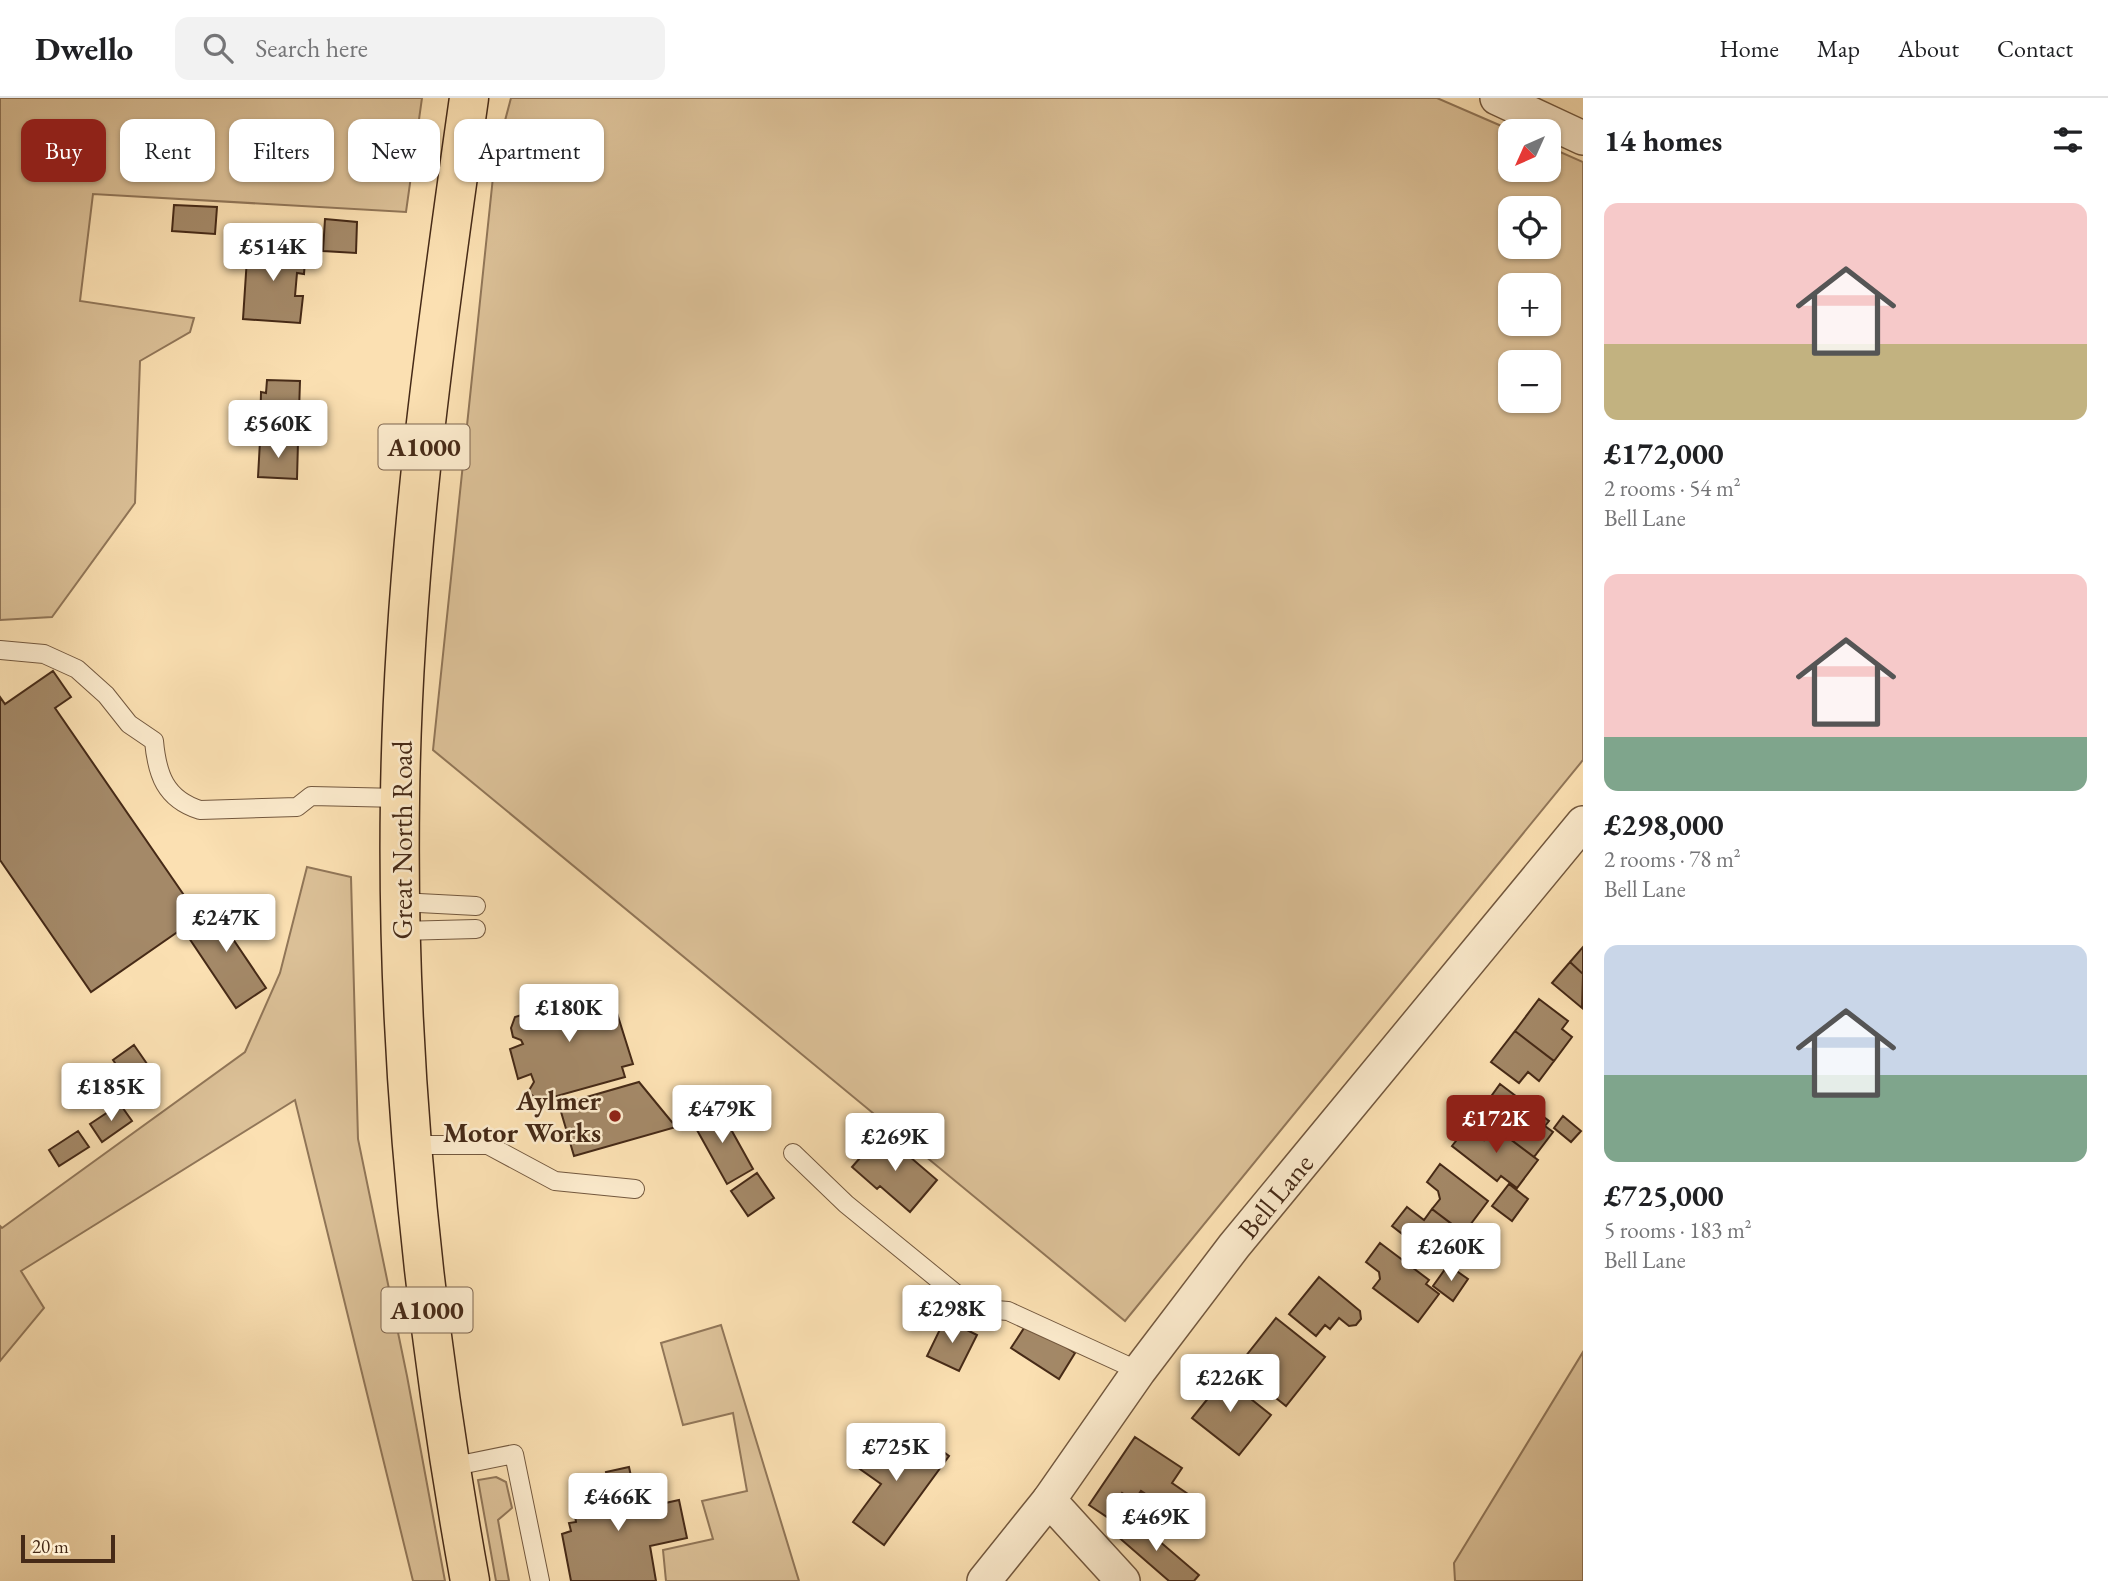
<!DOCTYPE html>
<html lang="en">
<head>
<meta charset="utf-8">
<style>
	:root { --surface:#fff; --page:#f2f2f2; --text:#202124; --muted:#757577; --line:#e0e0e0; --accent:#8f2418 }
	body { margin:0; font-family:"EB Garamond",serif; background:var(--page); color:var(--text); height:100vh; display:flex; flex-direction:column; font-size:26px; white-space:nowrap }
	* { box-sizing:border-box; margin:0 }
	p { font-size:23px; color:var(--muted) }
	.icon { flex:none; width:38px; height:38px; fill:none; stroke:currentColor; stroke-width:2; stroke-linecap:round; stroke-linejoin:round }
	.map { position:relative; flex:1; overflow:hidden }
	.panel { display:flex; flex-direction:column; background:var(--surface); width:525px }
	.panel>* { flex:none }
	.top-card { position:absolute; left:21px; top:21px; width:665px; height:63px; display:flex; gap:14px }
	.needle { width:46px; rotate:225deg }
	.fabs { position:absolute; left:1498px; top:21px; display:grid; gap:14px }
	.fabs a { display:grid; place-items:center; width:63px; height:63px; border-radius:14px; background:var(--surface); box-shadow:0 2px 5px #0004; font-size:35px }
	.scale { position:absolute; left:21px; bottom:18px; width:94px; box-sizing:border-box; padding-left:7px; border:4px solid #462a17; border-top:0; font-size:19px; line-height:24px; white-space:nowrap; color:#462a17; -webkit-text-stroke:5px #fcebcd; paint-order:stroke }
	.price { position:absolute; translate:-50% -60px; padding:0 16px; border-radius:7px; background:#fff; color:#222; font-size:23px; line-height:46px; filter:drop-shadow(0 2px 4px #0008) }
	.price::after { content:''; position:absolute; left:50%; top:42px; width:21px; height:16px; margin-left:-10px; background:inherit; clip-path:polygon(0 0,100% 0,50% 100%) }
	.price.current { background:var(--accent); color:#fff }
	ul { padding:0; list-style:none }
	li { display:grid; align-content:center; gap:14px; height:371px; padding:0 21px }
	li span { display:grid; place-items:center; height:217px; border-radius:14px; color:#555 }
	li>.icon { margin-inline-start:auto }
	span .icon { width:126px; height:126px; fill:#fffc; stroke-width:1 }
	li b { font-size:30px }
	h2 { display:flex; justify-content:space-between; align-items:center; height:84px; padding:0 21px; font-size:30px }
	.chip { padding:0 24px; border-radius:14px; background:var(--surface); box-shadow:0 2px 5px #0004; font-size:24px; line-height:63px }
	.chip.current { background:var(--accent); color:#fff }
	header { display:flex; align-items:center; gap:42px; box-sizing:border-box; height:98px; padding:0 35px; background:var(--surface); border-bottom:2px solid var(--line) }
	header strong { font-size:33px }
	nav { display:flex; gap:38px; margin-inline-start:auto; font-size:24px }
	.search { width:490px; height:63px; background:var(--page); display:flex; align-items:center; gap:18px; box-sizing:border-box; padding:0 24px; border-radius:14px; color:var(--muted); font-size:26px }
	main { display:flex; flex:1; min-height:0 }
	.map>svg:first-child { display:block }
	.green { fill:#dcc198; stroke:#917658; stroke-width:2; fill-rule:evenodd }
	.building { fill:#a48968; stroke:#462a17; stroke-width:2 }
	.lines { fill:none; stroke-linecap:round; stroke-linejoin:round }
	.lane-casing { stroke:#73583e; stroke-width:20 }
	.street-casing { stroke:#73583e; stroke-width:36 }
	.primary-casing { stroke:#462a17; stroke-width:41 }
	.lane { stroke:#fcebcd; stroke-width:18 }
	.street { stroke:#fcebcd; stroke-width:33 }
	.primary { stroke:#fbe0b2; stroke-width:38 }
	.poi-dot { fill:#8f2418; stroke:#fcebcd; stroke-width:2.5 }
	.labels { text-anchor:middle; stroke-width:5; stroke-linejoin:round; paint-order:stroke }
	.shield { fill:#fcebcd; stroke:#7d644e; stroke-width:2 }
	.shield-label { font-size:26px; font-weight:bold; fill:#462a17 }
	.street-label { font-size:28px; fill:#462a17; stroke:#fcebcd }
	.poi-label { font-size:28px; font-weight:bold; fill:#462a17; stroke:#fcebcd; text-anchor:end }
</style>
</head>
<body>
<header>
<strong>Dwello</strong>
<div class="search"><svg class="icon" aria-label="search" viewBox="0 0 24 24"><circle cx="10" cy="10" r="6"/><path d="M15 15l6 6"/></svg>Search here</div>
<nav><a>Home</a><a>Map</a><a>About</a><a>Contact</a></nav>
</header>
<main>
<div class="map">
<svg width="1583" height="1483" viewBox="0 0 1583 1483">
	<rect width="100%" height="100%" fill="#fbe0b2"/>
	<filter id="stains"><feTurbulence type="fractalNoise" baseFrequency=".00286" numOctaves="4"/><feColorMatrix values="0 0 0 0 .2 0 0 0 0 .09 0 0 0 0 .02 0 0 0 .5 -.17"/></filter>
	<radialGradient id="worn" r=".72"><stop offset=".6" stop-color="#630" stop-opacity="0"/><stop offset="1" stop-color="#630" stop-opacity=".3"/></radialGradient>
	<path class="green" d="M0,0h422l-16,114 -313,-18 -13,107 114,17 -4,14 -50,29 -5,142 -83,114 -52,3z
		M511,0h926l76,33 -3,39h39v-23l34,15v598l-458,561 -692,-571 62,-592zM1510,110h39v39h-39zM1549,187v39h-39v-39zM1549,264v39h-39v-39z
		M307,769l44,10 7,262 49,237 38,205h-32l-118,-481 -274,171 23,37 -44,53v-135l2,2 243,-176 35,-79z
		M721,1227l78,256h-133l-3,-31 50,-11 -11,-38 45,-10 -14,-78 -50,12 -22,-82z
		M1583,1254v229h-128l-1,-18z
		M496,1379l10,5 6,26 -14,12 11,61h-13l-18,-101z"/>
	<path class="building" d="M174,107l43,2 -2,27 -43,-3z
		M325,121l32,3 -1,31 -33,-2z
		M248,145l58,4 -2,27 -7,-1 -2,23h8l-3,27 -57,-4z
		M267,282l33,1 -2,61 -38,-1 1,-49 5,1z
		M260,343l38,1 -1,37 -39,-2z
		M53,573l18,26 -16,11 144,209 -108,75 -91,-132v-163l5,7z
		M230,804l18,26 -15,11 33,49 -30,20 -51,-76z
		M1583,849v27l-13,-12z
		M1570,864l13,12 -1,34 -30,-25z
		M558,892l5,13 36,-10 1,5 11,-4 22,70 -11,3 3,10 -86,24 -11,-9 6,-10 -3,-8 -13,5 -8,-30 13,-5 -2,-4 -8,-3 -2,-9 4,-11 13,-4 -4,-13z
		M1539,901l29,22 -6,8 10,8 -18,24 -39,-30z
		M1515,933l39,30 -15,20 -11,-9 -9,11 -28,-21z
		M134,947l20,29 -21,15 -20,-29z
		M639,984l37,45 -102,29 -15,-51z
		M1500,986l49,37 -4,5 8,6 -19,25 -40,-30 9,-12 -16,-13z
		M120,1006l12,17 -30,21 -12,-18z
		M718,1008l35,63 -26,15 -35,-63z
		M1563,1018l18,15 -10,11 -17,-14z
		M1467,1029l17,13 10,-13 44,33 -21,28 -16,-12 -4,5 -45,-35z
		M78,1033l11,16 -30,19 -10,-16z
		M882,1035l55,47 -27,32 -30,-26 -3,3 -25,-22z
		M1440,1066l48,37 -24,32 -32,-24 8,-10 -2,-8 -11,-9z
		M757,1075l17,25 -26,18 -17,-25z
		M1509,1086l19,15 -16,22 -20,-15z
		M1407,1109l17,13 8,-11 43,33 1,5 -14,18 -6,1 -14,-11 -5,6 -45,-35z
		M1380,1145l49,37 -3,4 13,10 -21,28 -45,-34 7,-9 -1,-7 -13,-10z
		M1448,1167l20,14 -15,22 -20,-15z
		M1319,1179l41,34 1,8 -5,6 -7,1 -10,-8 -9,11 -5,-4 -9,11 -27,-22z
		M1276,1220l49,39 -39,49 -49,-39z
		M945,1221l32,16 -18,36 -32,-15z
		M1028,1224l47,31 -16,26 -48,-31z
		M1217,1274l54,43 -32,40 -47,-37 18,-22 -7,-6z
		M918,1335l31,23 -65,89 -31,-23 28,-38 -31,-22 17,-23 31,22z
		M1135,1339l47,31 -10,15 16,11 -13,20 -34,-23 -7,10 -12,-8 -15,24 -18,-12z
		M629,1369l9,42 41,-9 8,38 -37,8 6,35h-85l-9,-47 9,-3 -2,-8 7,-1 -4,-25 29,-6 -2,-6 9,-3 -2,-10z
		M1131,1419l68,58 -5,6h-25l-53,-46z"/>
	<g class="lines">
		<g class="lane-casing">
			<path id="lane" d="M0,552l44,4 33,15 29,26 23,29 25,17c3,33 11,58 46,69l97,-3 14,-11 89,2
				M400,804l76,4
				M400,833l76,-2
				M410,1047h78l67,36 80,8
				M793,1055l53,51 109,89 29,16 24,2 131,60
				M450,1369l64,-13 26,127"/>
		</g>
		<g class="street-casing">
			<g id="street">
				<path d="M1497,0l86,40"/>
				<path d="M1049,1402l74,81"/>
				<path id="s1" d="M984,1483l65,-81 90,-129 95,-125 349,-423"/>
			</g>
		</g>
		<g class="primary-casing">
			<path id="primary" d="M469,0c-33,232 -66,466 -69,701 -4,263 23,523 70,782"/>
		</g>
		<use href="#lane" class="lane"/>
		<use href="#street" class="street"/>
		<use href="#primary" class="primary"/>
	</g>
	<circle class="poi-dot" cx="615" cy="1018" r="7"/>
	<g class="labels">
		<g class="shield">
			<rect x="378.5" y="326.5" width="91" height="45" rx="5"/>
			<rect x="381.5" y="1189.5" width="91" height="45" rx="5"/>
		</g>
		<g class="shield-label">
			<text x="424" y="358">A1000</text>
			<text x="427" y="1221">A1000</text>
		</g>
		<g class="street-label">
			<text transform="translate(402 742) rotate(-90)" y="10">Great North Road</text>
			<text dy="10" stroke="none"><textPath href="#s1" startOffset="483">Bell Lane</textPath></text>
		</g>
		<g class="poi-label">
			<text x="601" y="1012">Aylmer<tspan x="601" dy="32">Motor Works</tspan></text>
		</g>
	</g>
	<rect width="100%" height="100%" filter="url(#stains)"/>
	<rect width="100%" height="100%" fill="url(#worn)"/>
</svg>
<div class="fabs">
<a><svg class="needle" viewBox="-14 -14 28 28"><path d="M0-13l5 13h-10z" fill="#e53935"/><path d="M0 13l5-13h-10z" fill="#757577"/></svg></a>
<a><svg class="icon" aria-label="locate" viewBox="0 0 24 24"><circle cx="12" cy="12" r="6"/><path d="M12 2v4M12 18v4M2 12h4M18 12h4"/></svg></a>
<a>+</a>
<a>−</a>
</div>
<div class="scale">20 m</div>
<b class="price" style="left:273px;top:185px">£514K</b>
<b class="price" style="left:278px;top:362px">£560K</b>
<b class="price" style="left:226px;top:856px">£247K</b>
<b class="price" style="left:569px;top:946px">£180K</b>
<b class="price" style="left:111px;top:1025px">£185K</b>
<b class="price" style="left:722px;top:1047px">£479K</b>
<b class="price current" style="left:1496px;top:1057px">£172K</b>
<b class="price" style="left:895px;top:1075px">£269K</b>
<b class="price" style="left:1451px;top:1185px">£260K</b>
<b class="price" style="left:952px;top:1247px">£298K</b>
<b class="price" style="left:1230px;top:1316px">£226K</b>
<b class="price" style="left:896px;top:1385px">£725K</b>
<b class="price" style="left:618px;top:1435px">£466K</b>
<b class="price" style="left:1156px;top:1455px">£469K</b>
<div class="top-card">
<a class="chip current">Buy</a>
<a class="chip">Rent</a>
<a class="chip">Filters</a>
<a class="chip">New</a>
<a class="chip">Apartment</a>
</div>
</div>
<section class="panel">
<h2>14 homes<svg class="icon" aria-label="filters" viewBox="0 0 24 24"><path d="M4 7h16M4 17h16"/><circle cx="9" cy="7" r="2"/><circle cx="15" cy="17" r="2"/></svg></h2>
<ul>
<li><span style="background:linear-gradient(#f6c9c9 65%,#c2b280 0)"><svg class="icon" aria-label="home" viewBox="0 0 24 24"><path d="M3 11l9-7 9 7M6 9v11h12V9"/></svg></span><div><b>£172,000</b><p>2 rooms · 54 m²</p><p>Bell Lane</p></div></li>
<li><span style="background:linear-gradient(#f6c9c9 75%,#7fa58c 0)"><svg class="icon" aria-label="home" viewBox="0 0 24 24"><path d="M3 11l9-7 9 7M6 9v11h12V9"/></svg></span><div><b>£298,000</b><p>2 rooms · 78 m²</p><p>Bell Lane</p></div></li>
<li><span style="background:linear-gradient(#c9d6e8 60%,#7fa58c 0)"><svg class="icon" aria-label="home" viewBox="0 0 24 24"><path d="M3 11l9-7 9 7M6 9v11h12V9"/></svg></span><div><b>£725,000</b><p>5 rooms · 183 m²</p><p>Bell Lane</p></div></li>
</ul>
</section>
</main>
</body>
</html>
